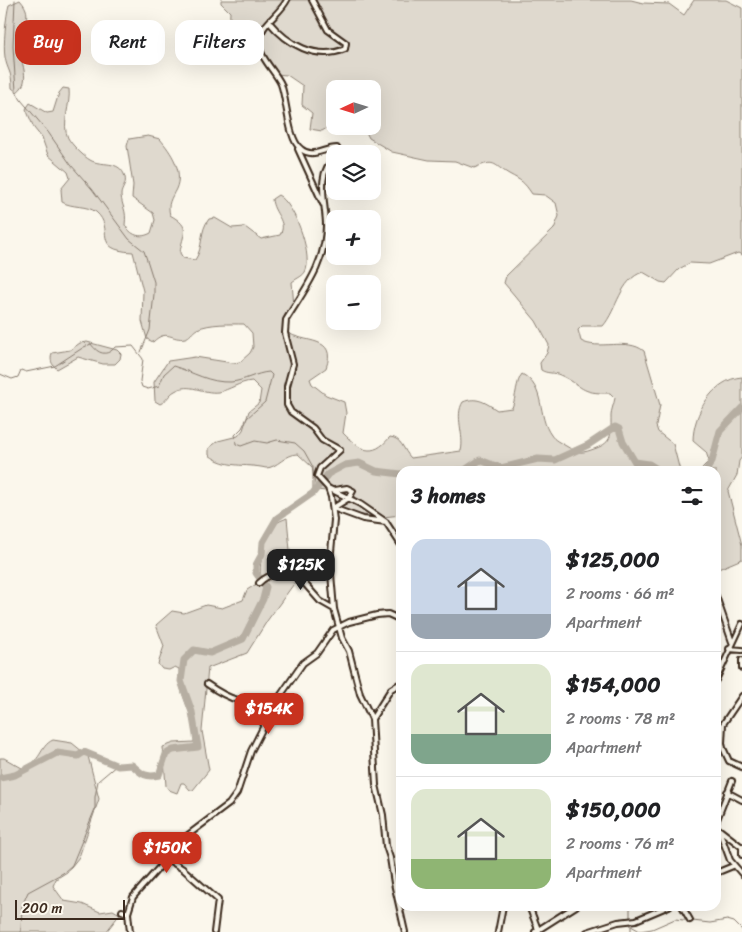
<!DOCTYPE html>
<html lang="en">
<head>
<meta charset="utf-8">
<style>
	:root { --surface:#fff; --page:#f2f2f2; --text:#202124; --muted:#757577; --line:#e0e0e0; --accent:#c8321e }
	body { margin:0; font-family:Sriracha,sans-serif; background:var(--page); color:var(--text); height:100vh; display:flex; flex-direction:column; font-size:19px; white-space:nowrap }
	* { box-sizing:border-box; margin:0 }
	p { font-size:16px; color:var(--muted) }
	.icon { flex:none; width:28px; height:28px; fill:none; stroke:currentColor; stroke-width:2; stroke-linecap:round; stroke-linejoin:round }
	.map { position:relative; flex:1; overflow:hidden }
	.details { position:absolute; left:396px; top:466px; width:325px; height:445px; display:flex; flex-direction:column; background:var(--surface); border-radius:15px; box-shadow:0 5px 20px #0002 }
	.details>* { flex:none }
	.guide { position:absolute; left:15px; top:20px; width:306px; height:45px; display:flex; gap:10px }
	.needle { width:32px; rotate:266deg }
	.fabs { position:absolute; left:326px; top:80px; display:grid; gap:10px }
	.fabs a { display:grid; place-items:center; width:55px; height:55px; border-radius:10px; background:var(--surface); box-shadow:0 5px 20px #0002; font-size:25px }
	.scale { position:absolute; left:15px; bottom:12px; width:110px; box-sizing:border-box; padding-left:5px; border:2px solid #3b2a1e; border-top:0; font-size:14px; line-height:18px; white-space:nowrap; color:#3b2a1e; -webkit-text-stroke:4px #fbf7ec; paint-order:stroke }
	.price { position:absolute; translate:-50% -42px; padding:0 11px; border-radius:10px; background:var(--accent); color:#fff; font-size:16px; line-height:32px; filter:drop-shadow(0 1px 2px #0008) }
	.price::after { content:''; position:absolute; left:50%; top:30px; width:15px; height:11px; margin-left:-8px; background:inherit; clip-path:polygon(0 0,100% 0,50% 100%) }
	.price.active { background:#222; color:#fff }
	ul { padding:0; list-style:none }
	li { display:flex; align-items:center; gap:15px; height:125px; padding:0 15px }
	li+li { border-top:1px solid var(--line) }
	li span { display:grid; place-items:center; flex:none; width:140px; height:100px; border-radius:15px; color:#555 }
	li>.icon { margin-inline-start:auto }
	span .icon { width:60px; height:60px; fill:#fffc; stroke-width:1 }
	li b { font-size:21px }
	h2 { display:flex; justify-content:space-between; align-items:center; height:60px; padding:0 15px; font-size:21px }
	.chip { padding:0 18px; border-radius:15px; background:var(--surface); box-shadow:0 5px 20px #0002; font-size:18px; line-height:45px }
	.chip.active { background:var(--accent); color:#fff }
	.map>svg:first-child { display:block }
	.green { fill:#dfd9ce; stroke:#8d8276 }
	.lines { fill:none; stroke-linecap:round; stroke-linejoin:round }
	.stream { stroke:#85796d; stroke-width:1 }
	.river { stroke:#b6aea2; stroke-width:7 }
	.minor-casing { stroke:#3b2a1e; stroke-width:8 }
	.minor { stroke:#fbf7ec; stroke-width:4 }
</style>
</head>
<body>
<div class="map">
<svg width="742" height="932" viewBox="0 0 742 932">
	<rect width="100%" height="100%" fill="#fbf7ec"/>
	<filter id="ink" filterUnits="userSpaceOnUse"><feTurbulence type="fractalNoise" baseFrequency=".02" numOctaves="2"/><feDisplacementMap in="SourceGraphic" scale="10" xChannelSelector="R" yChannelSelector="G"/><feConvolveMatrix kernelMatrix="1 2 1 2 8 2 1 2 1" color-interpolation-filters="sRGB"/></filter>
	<g filter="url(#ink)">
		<path class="green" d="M20,0c16,18 -1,24 -2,40 -1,16 16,40 -1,52l-5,-4c0,-17 -5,-18 -7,-31 -2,-11 1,-42 4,-52z
			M221,0h410l12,3 26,1 15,11 10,-15h32l16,8v247l-4,-2 -29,11 -19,-1 -11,6 -13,14 -6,-1 -17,-10c-23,7 -26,38 -40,54h-21l-4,4 3,11c17,10 46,-4 63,10l16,54 -4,21 2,6 15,12 7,27h-279v44l-18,2 -51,-5 -2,-17 -4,-4 -10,-1 -4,-23 -14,-13c-13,0 -21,14 -32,14 -22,-5 -39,1 -57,-13v-7l9,-7 20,-5 5,-6 6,-19 10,-8 2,-13 -9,-9c-13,1 -22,9 -34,11 -15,2 -29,-10 -43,-1 -6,3 -8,10 -15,13l-5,-3 -1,-19 14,-21 27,-4 38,6 7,-1 10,-9 3,-6 -1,-14 -8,-9c-14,0 -34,-1 -47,5 -5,3 -7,8 -12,9 -13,3 -18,-10 -32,4l-6,-3 -5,-18 1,-30 -10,-39c-43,-2 -17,-23 -37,-40 -9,-7 -24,-4 -34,-10l-1,-13 9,-11 -2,-6 -20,-17 -6,-17 -8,-10 -8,-19 4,-6 17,10 6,-1 6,-19 4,-5 6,1c2,15 -8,35 -1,49 4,7 15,18 22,22 11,7 30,-1 35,17 2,8 -4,12 -4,18 1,13 6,14 4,30 6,10 15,14 26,8l4,-13 -2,-7 -21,-15 1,-13 -6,-39 2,-7 19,-3 12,3c11,13 24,32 16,50 -5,10 -9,15 -6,26 23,13 12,18 10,38l3,5 12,2c9,-13 4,-29 14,-41l6,-1 17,10 13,-1 16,12 19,-4c8,-14 -7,-21 -8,-36l6,-4c16,8 34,57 28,75 -2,6 -9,8 -14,12l2,25 -8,18 1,7c16,12 51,3 39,36l-16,11 2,5 14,11 18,7 2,11 -3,20c17,17 29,26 47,4 12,1 13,13 21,21l50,-7c4,-16 -7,-35 2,-49 14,-6 23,1 34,8l15,-2c4,-10 4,-27 10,-34 24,13 15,42 29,61 3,5 10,8 15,11 10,6 14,8 25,4 22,-7 20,-13 20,-34 0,-6 3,-12 4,-18l-5,-5c-31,1 -26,-7 -50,-18 -7,-3 -13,-1 -19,-5l-1,-7 7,-10 2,-8 -13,-24 -32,-38 2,-7 48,-47 5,-13 -3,-13 -11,-8 -13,-1c-8,-12 -10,-13 -23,-20 -17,-10 -13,-15 -35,-6l-19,-7 -26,-1 -37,-8 -23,-14 -6,-12h9v-37h-37v34l-13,8 -12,-2 2,-16 -10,-8 1,-19 -16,-11 -13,-1 -12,-18 -14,-11 -15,11 -5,-3 2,-41 -9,-9z
			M87,342l30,8 4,4 -1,5 -5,5h-12l-25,-7 -21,12c-6,-5 -7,-9 -5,-16l18,-3 10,-7z
			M742,377v80l-3,4 -2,14 -9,16 14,54v14l-26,11v-99h-17l10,-10 -3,-9 -13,-11c0,-27 20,-62 49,-64z
			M287,518l4,43 5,20 -29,40 -20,32 -39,15 -6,63 7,39 -16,20h-3l-6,-7h-3l-4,10 -8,-3 -3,-4 -3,-39 11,-4 20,-1c3,-20 -10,-38 -14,-57 -1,-5 -1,-11 -1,-16l-4,-2 -6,3 -7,-1 -4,-5 6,-18 -8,-21 16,-14 12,2 22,-8 16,3 21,-8 4,-10 14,-9c-3,-15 2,-46 15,-57 2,-3 7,-4 11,-6z
			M53,740l19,3 16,13 11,43 -20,58 -12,15 -11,7 -3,7 11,15 18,3 18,8 13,-2 7,4 -14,18h-106v-174h4l18,10c20,-5 17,-22 31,-28z"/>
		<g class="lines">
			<path class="stream" d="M15,0l-2,46 3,45 5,9 27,32 23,33 21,24 37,50 15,12 4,12 6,19v12l-4,36 -9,22
				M0,374l12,5 6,-2 3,-7 5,2 29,-6 29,-19 7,-3c7,10 16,13 24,3l18,-1 10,13 -3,22 2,6 6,2 11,-3 5,-12 9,-8c20,6 36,17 58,16 13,-1 25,-9 38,-10l3,3 -7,27 -18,16 -5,10 -7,7 1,9 5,2 14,-5 12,2 10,-3 18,3 9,8 9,16v26
				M642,471l10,-6
				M630,906v13
				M631,923v9
				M631,926l9,5 12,-2 23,-10 35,4 17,-3 7,2 8,8
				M21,932l1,-26 6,-14 35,-19 9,-8 23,-56v-12l3,-16 19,-16"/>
			<path class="river" d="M443,471l22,-1 15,-10 21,8 37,-9 17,1 33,-15 27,-18 4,2 4,13 12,20 14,2 11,7
				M706,471l6,-10 8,-30 22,-23
				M0,778l15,-3 42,-22 21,3 6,-4 34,14 14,-1c10,9 13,13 27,10l7,-21 7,-4 25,-3 -6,-35 -11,-31 3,-21 10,-10 16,3 33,-14 20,-40 3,-12 -10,-14v-8l6,-11 1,-12 14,-24 36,-25 15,-19 17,-9 14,-2 17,8 25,3"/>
			<g class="minor-casing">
				<path id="minor" d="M287,0c-7,14 -26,24 -28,40 -2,15 16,31 22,44 6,16 7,56 20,65 12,10 22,-1 36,-1l3,6
					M269,22c18,22 47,39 76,27l1,-6 -18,-13 -16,-30
					M298,149l25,55
					M335,159c-20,12 -9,47 -9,66 0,38 -21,64 -40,95l-1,13 8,31 -6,22v19l4,7 22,16 9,12 18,10 -20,18 -3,8 11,12 3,9 3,23 -4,42 4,47 8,29 7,13 11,43 12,25 4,66 7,30 3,31 4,12 4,25 11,49
					M328,488l32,16 26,18 15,23
					M333,508l30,11 23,3
					M333,508l16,-10 4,-7 -6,-3 -12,2
					M259,583c11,-11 24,-11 39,-7l22,25 14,8
					M716,596l16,46
					M729,649l13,1
					M742,668v-8
					M716,680l26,-56
					M207,684c25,18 38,20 69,18
					M742,696l-19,28 -1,19 1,5 6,13 13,6
					M372,719l19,-30 10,-6
					M727,792l15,8
					M716,822l16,-41
					M716,827l26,20
					M719,830l11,30 12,14
					M742,846v9
					M164,857l19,12 35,31 -4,32
					M716,873l17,-7
					M529,906l10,26
					M682,906l8,14
					M122,911l6,2 2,19
					M128,913l5,-16 55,-62 41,-31 8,-11 14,-42 25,-49 27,-39 14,-10 16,-23 16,-8 28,-7 11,-1 13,6
					M498,932l5,-26
					M535,932l41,-26
					M587,932l31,-10 18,-2 33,-14"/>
			</g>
			<use href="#minor" class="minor"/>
		</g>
	</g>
</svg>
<div class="fabs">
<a><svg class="needle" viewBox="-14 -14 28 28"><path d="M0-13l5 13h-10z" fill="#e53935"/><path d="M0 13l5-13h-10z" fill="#757577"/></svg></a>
<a><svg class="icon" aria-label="layers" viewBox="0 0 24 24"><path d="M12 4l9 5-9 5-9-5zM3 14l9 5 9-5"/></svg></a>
<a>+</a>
<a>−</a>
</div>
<div class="scale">200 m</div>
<b class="price active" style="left:301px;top:591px">$125K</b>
<b class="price" style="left:269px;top:735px">$154K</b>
<b class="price" style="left:167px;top:874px">$150K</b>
<div class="guide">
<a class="chip active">Buy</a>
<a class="chip">Rent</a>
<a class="chip">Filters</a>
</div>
<section class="details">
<h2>3 homes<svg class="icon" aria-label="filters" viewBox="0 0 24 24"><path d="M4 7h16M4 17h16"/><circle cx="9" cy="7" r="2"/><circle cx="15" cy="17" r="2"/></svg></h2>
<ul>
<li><span style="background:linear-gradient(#c9d6e8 75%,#9aa5b1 0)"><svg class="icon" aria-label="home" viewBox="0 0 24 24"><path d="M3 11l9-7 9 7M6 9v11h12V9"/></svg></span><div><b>$125,000</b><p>2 rooms · 66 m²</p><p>Apartment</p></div></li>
<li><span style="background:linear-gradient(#dfe7d0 70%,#7fa58c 0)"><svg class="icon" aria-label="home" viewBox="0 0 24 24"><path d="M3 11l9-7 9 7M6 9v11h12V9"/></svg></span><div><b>$154,000</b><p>2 rooms · 78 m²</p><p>Apartment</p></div></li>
<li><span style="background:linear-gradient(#dfe7d0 70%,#8fb573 0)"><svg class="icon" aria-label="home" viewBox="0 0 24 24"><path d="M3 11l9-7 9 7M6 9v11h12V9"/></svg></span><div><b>$150,000</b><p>2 rooms · 76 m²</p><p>Apartment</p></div></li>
</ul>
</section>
</div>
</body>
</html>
